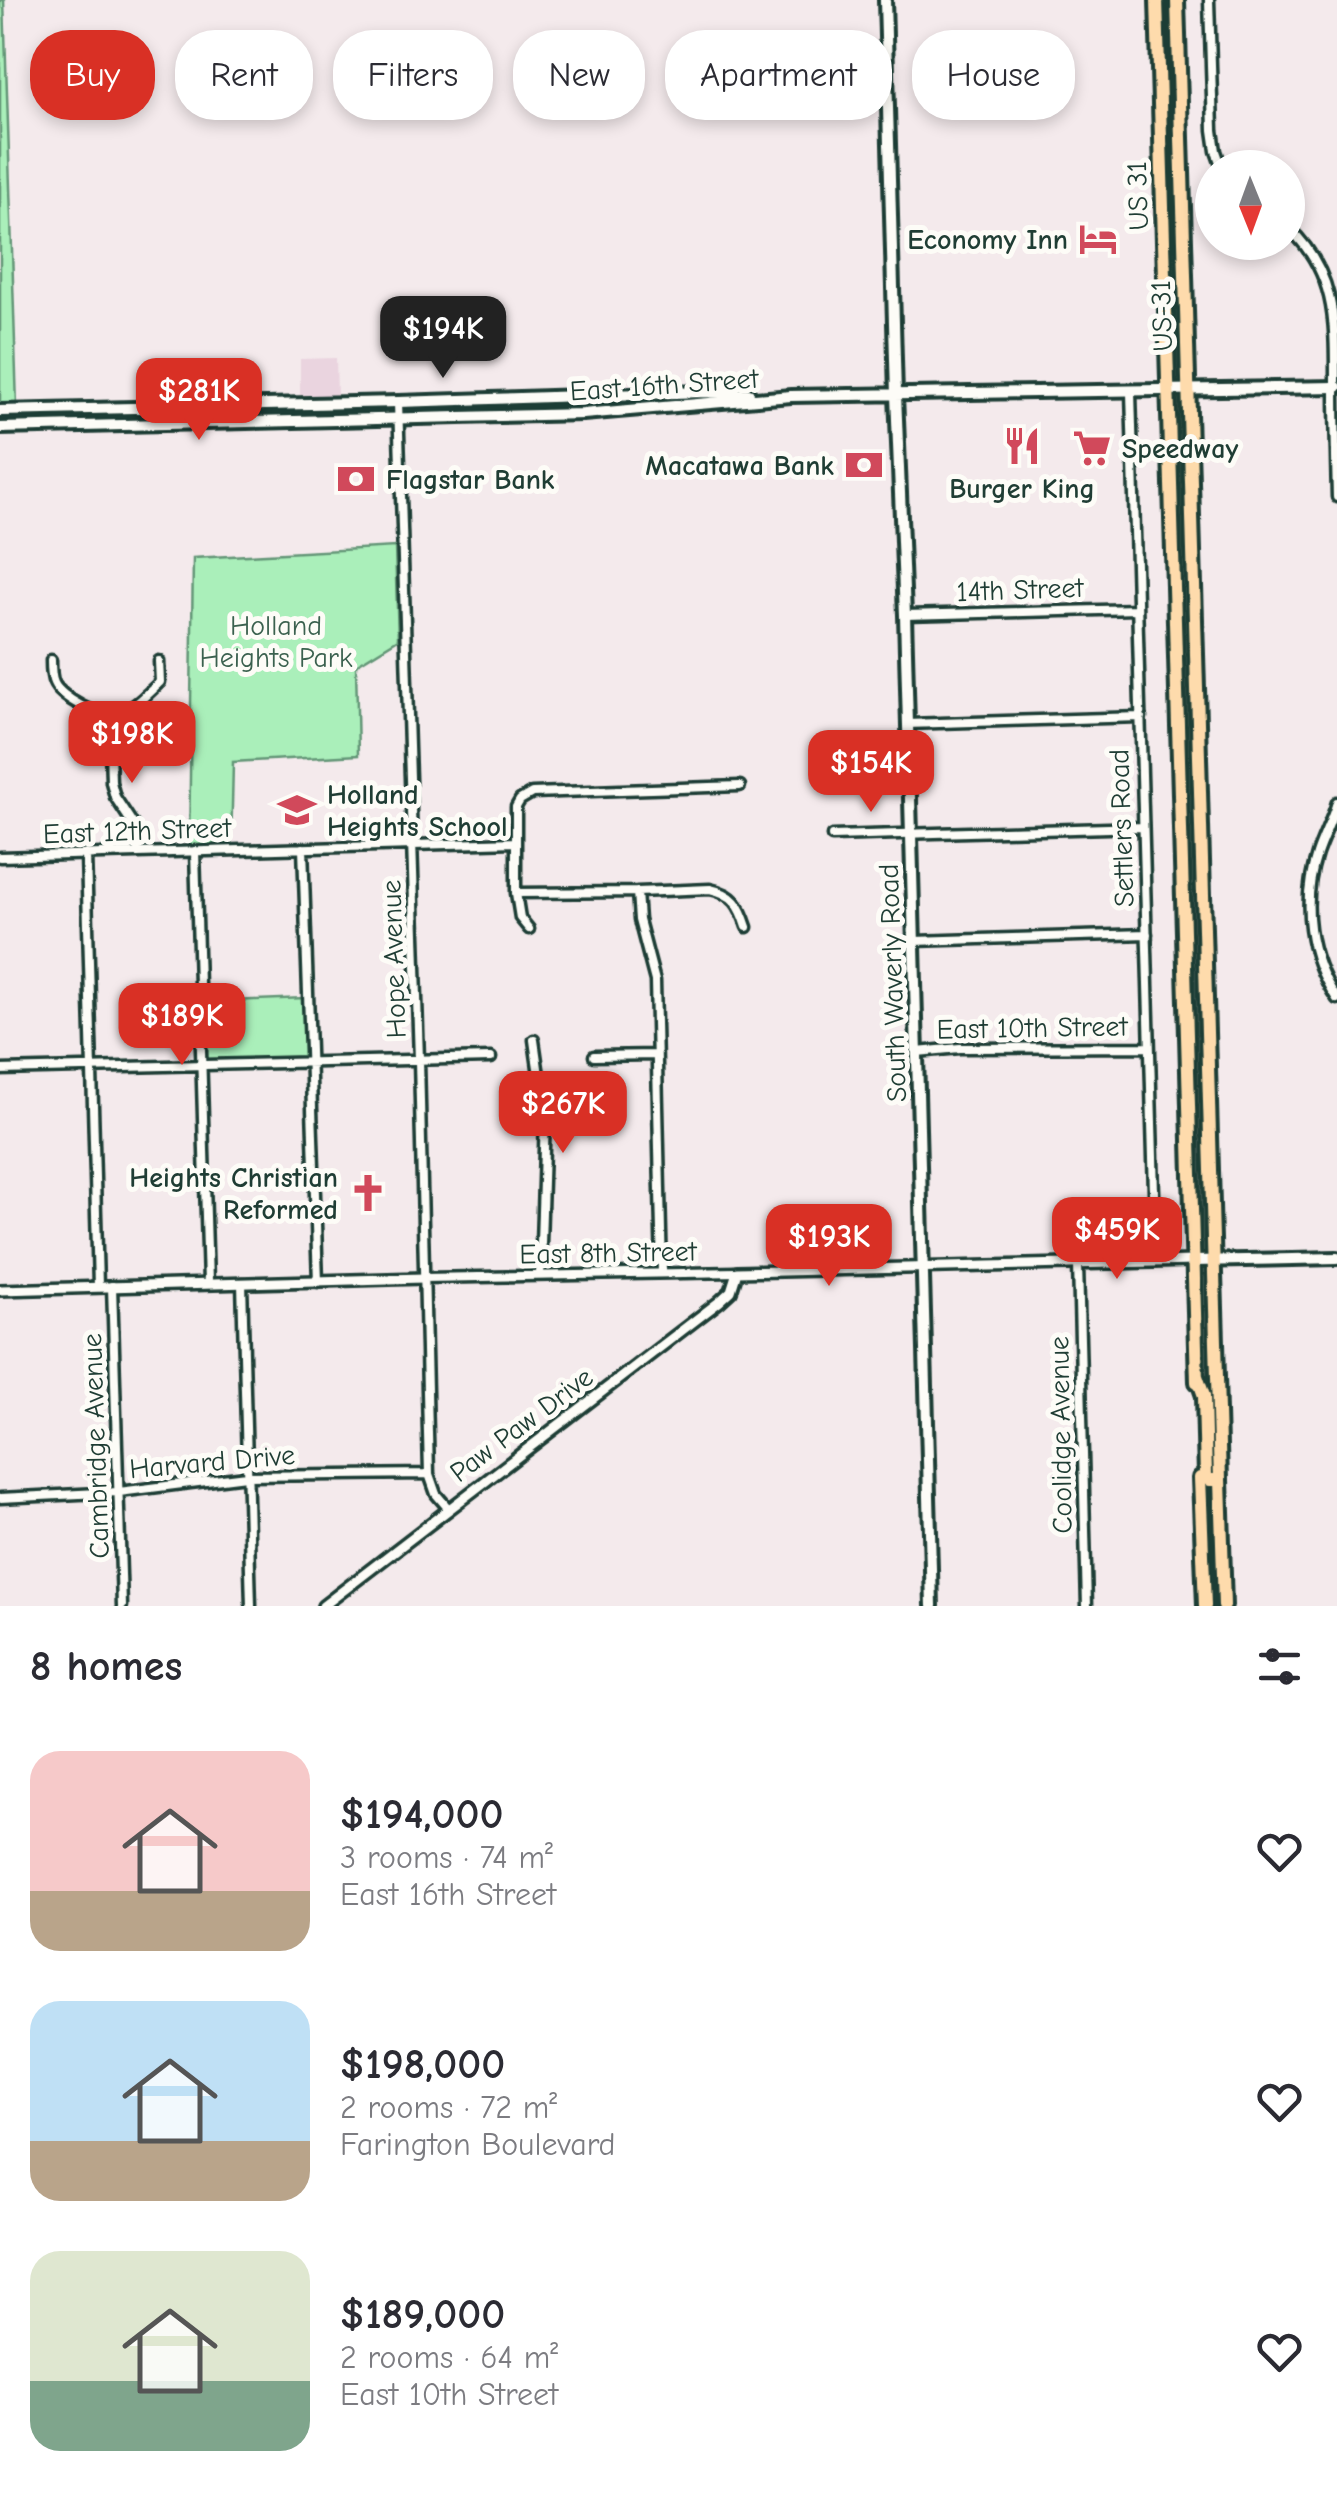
<!DOCTYPE html>
<html lang="en">
<head>
<meta charset="utf-8">
<style>
	:root { --surface:#fff; --page:#f2f2f3; --text:#2b2b33; --muted:#7c7c81; --accent:#d93025 }
	body { margin:0; font-family:"Comic Neue",sans-serif; background:var(--page); color:var(--text); height:100vh; display:flex; flex-direction:column; font-size:38px; white-space:nowrap }
	* { box-sizing:border-box; margin:0 }
	p { font-size:32px; color:var(--muted) }
	.icon { flex:none; width:55px; height:55px; fill:none; stroke:currentColor; stroke-width:2; stroke-linecap:round; stroke-linejoin:round }
	.map { position:relative; height:1606px; overflow:hidden }
	.details { display:flex; flex-direction:column; background:var(--surface); flex:1 }
	.details>* { flex:none }
	.banner { position:absolute; left:30px; top:30px; width:1278px; height:90px; display:flex; gap:20px }
	.needle { width:65px; rotate:179deg }
	.tools { position:absolute; left:1195px; top:150px; display:grid; gap:20px }
	.tools a { display:grid; place-items:center; width:110px; height:110px; border-radius:50%; background:var(--surface); box-shadow:0 5px 15px #0003; font-size:50px }
	.price { position:absolute; translate:-50% -85px; padding:0 22px; border-radius:20px; background:var(--accent); color:#fff; font-size:32px; line-height:65px; filter:drop-shadow(0 2px 5px #0008) }
	.price::after { content:''; position:absolute; left:50%; top:60px; width:30px; height:22px; margin-left:-15px; background:inherit; clip-path:polygon(0 0,100% 0,50% 100%) }
	.price.on { background:#222; color:#fff }
	ul { padding:0; list-style:none }
	li { display:flex; align-items:center; gap:30px; height:250px; padding:0 30px }
	li span { display:grid; place-items:center; flex:none; width:280px; height:200px; border-radius:30px; color:#555 }
	li>.icon { margin-inline-start:auto }
	span .icon { width:120px; height:120px; fill:#fffc; stroke-width:1 }
	li b { font-size:42px }
	h2 { display:flex; justify-content:space-between; align-items:center; height:120px; padding:0 30px; font-size:42px }
	.pill { padding:0 35px; border-radius:40px; background:var(--surface); box-shadow:0 5px 15px #0003; font-size:35px; line-height:90px }
	.pill.on { background:var(--accent); color:#fff }
	.map>svg:first-child { display:block }
	.built { fill:#ead4df }
	.green { fill:#aaefba; stroke:#649677; stroke-width:2.5 }
	.lines { fill:none; stroke-linecap:round; stroke-linejoin:round }
	.minor-casing { stroke:#1f3d34; stroke-width:15 }
	.tertiary-casing { stroke:#1f3d34; stroke-width:16 }
	.secondary-casing { stroke:#1f3d34; stroke-width:18 }
	.trunk-casing { stroke:#1f3d34; stroke-width:20 }
	.motorway-casing { stroke:#1f3d34; stroke-width:20 }
	.minor { stroke:#fdfcf7; stroke-width:8 }
	.tertiary { stroke:#fdfcf7; stroke-width:9 }
	.secondary { stroke:#fdfcf7; stroke-width:10 }
	.trunk { stroke:#fedbac; stroke-width:12 }
	.motorway { stroke:#fedbac; stroke-width:12 }
	.labels { text-anchor:middle; stroke-width:10; stroke-linejoin:round; paint-order:stroke }
	.street-label { font-size:28px; fill:#1f3d34; stroke:#fdfcf7 }
	.poi-label { font-size:28px; font-weight:bold; fill:#1f3d34; stroke:#fdfcf7; text-anchor:end }
	.park-label { font-size:28px; fill:#3b614f; stroke:#fdfcf7 }
</style>
</head>
<body>
<div class="map">
<svg width="1337" height="1606" viewBox="0 0 1337 1606">
	<rect width="100%" height="100%" fill="#f4eaec"/>
	<filter id="ink" filterUnits="userSpaceOnUse"><feTurbulence type="fractalNoise" baseFrequency=".01" numOctaves="2"/><feDisplacementMap in="SourceGraphic" scale="20" xChannelSelector="R" yChannelSelector="G"/><feConvolveMatrix kernelMatrix="1 2 1 2 8 2 1 2 1" color-interpolation-filters="sRGB"/></filter>
	<g filter="url(#ink)">
		<path class="built" d="M336,358l1,37 -37,2v-38z"/>
		<path class="green" d="M0,0h4l13,406h-17z
			M395,547l3,92 -42,26 2,90 -125,7 -2,88 -42,1 4,-293z
			M305,998l1,56 -2,3 -96,3 -4,-5 -1,-53z"/>
		<g class="lines">
			<g class="minor-casing">
				<path id="minor" d="M1209,0l4,130 3,21 6,17
					M1288,227c49,46 47,96 47,159 0,37 1,74 2,111
					M1131,392l25,870
					M398,402l21,658 10,414 7,20 12,14
					M905,615l232,-6
					M51,660c0,6 0,17 3,23 6,14 46,36 61,32 16,-3 33,-22 45,-33l-1,-21
					M109,716l2,66 4,15 21,32 2,24
					M907,724l234,-7
					M1337,802c-5,18 -14,34 -20,52 -16,49 -9,102 20,145
					M832,836l311,-9
					M303,848l15,434
					M195,851l13,432
					M86,854l12,432
					M0,857l516,-15
					M637,892l2,28 16,61 7,292
					M516,893l121,-1 73,-3c24,5 30,16 37,38
					M529,929l-9,-11 -4,-25v-86l4,-7 12,-7 208,-7
					M914,941l233,-7
					M534,1040l11,77 -5,158
					M917,1052l43,-4 189,-1
					M594,1056l62,-1
					M0,1070l491,-12
					M1078,1264l9,342
					M424,1278l313,-6
					M242,1283l9,323
					M112,1286l10,320
					M0,1498l119,-6 127,-16 183,-2"/>
			</g>
			<g class="tertiary-casing">
				<path id="tertiary" d="M0,1290l424,-12
					M323,1606l396,-304 12,-11 6,-19 457,-11"/>
			</g>
			<g class="secondary-casing">
				<path id="secondary" d="M885,0l11,395 9,220 27,991
					M0,411l398,-9 305,-10 46,2
					M0,428l583,-14 208,-18 546,-9
					M1194,1261l143,-3"/>
			</g>
			<g class="trunk-casing">
				<path id="trunk" d="M1157,0l40,1382
					M1177,0l43,1480h-10l-4,-3 -2,-81 -7,-20"/>
			</g>
			<g class="motorway-casing">
				<path id="motorway" d="M1200,1478l5,128
					M1220,1480l4,126"/>
			</g>
			<use href="#minor" class="minor"/>
			<use href="#tertiary" class="tertiary"/>
			<use href="#secondary" class="secondary"/>
			<use href="#trunk" class="trunk"/>
			<use href="#motorway" class="motorway"/>
		</g>
	</g>
	<defs>
		<g id="hotel-bare" transform="scale(3)"><path d="M-6-4.5h1.5V1H6V5H4.5V3h-9V5H-6ZM-4 0a1.8 1.8 0 1 1 3.6 0ZM.5 0V-2.5h3Q6-2.5 6 0Z" fill="#d1495b" stroke="#fdfcf7" stroke-width="2.5" paint-order="stroke"/></g>
		<g id="restaurant-bare" transform="scale(3)"><path d="M-5-6h1v4h1v-4h1v4h1v-4h1v5L-1.5 .5V6h-2V.5L-5-1ZM5-6V6H3V1.5H1.5Q1.5-4 5-6Z" fill="#d1495b" stroke="#fdfcf7" stroke-width="2.5" paint-order="stroke"/></g>
		<g id="supermarket-bare" transform="scale(3)"><path d="M-6-5.5h2.5l.6 2H6L4.5 2H-2.5L-4.4-4H-6ZM-1.5 3.2a1.3 1.3 0 1 0 .1 0ZM3 3.2a1.3 1.3 0 1 0 .1 0Z" fill="#d1495b" stroke="#fdfcf7" stroke-width="2.5" paint-order="stroke"/></g>
		<g id="bank-bare" transform="scale(3)"><path d="M-6-4H6V4H-6ZM0-2.3a2.3 2.3 0 1 0 0 4.6a2.3 2.3 0 1 0 0-4.6Z" fill="#d1495b" stroke="#fdfcf7" stroke-width="2.5" paint-order="stroke"/></g>
		<g id="school-bare" transform="scale(3)"><path d="M0-5L7-2L0 1L-7-2ZM-4 1L0 2.5L4 1V4Q0 6-4 4Z" fill="#d1495b" stroke="#fdfcf7" stroke-width="2.5" paint-order="stroke"/></g>
		<g id="church-bare" transform="scale(3)"><path d="M-1.2-6h2.4v3.5h3.3v2.4h-3.3V6h-2.4V-.1h-3.3v-2.4h3.3Z" fill="#d1495b" stroke="#fdfcf7" stroke-width="2.5" paint-order="stroke"/></g>
	</defs>
	<g fill-rule="evenodd">
		<use href="#hotel-bare" x="1098" y="239"/>
		<use href="#restaurant-bare" x="1022" y="446"/>
		<use href="#supermarket-bare" x="1092" y="448"/>
		<use href="#bank-bare" x="864" y="465"/>
		<use href="#bank-bare" x="356" y="479"/>
		<use href="#school-bare" x="297" y="810"/>
		<use href="#church-bare" x="368" y="1193"/>
	</g>
	<g class="labels">
		<g class="street-label">
			<text transform="translate(1137 196) rotate(-92)" y="10">US 31</text>
			<text transform="translate(1161 316) rotate(-92)" y="10">US-31</text>
			<text transform="translate(664 384) rotate(-4)" y="10">East 16th Street</text>
			<text transform="translate(1020 589) rotate(-2)" y="10">14th Street</text>
			<text transform="translate(1121 828) rotate(-92)" y="10">Settlers Road</text>
			<text transform="translate(137 830) rotate(-2)" y="10">East 12th Street</text>
			<text transform="translate(393 959) rotate(-92)" y="10">Hope Avenue</text>
			<text transform="translate(892 983) rotate(-92)" y="10">South Waverly Road</text>
			<text transform="translate(1032 1027) rotate(-1)" y="10">East 10th Street</text>
			<text transform="translate(608 1252) rotate(-1)" y="10">East 8th Street</text>
			<text transform="translate(521 1424) rotate(-37)" y="10">Paw Paw Drive</text>
			<text transform="translate(1060 1435) rotate(-91)" y="10">Coolidge Avenue</text>
			<text transform="translate(95 1446) rotate(-92)" y="10">Cambridge Avenue</text>
			<text transform="translate(212 1461) rotate(-5)" y="10">Harvard Drive</text>
		</g>
		<g class="poi-label">
			<text x="1068" y="249">Economy Inn</text>
			<text x="1122" y="458" text-anchor="start">Speedway</text>
			<text x="834" y="475">Macatawa Bank</text>
			<text x="386" y="489" text-anchor="start">Flagstar Bank</text>
			<text x="1022" y="498" text-anchor="middle">Burger King</text>
			<text x="327" y="804" text-anchor="start">Holland<tspan x="327" dy="32">Heights School</tspan></text>
			<text x="338" y="1187">Heights Christian<tspan x="338" dy="32">Reformed</tspan></text>
		</g>
		<g class="park-label">
			<text x="276" y="635">Holland<tspan x="276" dy="32">Heights Park</tspan></text>
		</g>
	</g>
</svg>
<div class="tools">
<a><svg class="needle" viewBox="-14 -14 28 28"><path d="M0-13l5 13h-10z" fill="#e53935"/><path d="M0 13l5-13h-10z" fill="#7c7c81"/></svg></a>
</div>
<b class="price on" style="left:443px;top:381px">$194K</b>
<b class="price" style="left:199px;top:443px">$281K</b>
<b class="price" style="left:132px;top:786px">$198K</b>
<b class="price" style="left:871px;top:815px">$154K</b>
<b class="price" style="left:182px;top:1068px">$189K</b>
<b class="price" style="left:563px;top:1156px">$267K</b>
<b class="price" style="left:1117px;top:1282px">$459K</b>
<b class="price" style="left:829px;top:1289px">$193K</b>
<div class="banner">
<a class="pill on">Buy</a>
<a class="pill">Rent</a>
<a class="pill">Filters</a>
<a class="pill">New</a>
<a class="pill">Apartment</a>
<a class="pill">House</a>
</div>
</div>
<section class="details">
<h2>8 homes<svg class="icon" aria-label="filters" viewBox="0 0 24 24"><path d="M4 7h16M4 17h16"/><circle cx="9" cy="7" r="2"/><circle cx="15" cy="17" r="2"/></svg></h2>
<ul>
<li><span style="background:linear-gradient(#f6c9c9 70%,#b9a48a 0)"><svg class="icon" aria-label="home" viewBox="0 0 24 24"><path d="M3 11l9-7 9 7M6 9v11h12V9"/></svg></span><div><b>$194,000</b><p>3 rooms · 74 m²</p><p>East 16th Street</p></div><svg class="icon" aria-label="heart" viewBox="0 0 24 24"><path d="M12 20l-8-8c-3-5 5-10 8-4 3-6 11-1 8 4z"/></svg></li>
<li><span style="background:linear-gradient(#bfe0f5 70%,#b9a48a 0)"><svg class="icon" aria-label="home" viewBox="0 0 24 24"><path d="M3 11l9-7 9 7M6 9v11h12V9"/></svg></span><div><b>$198,000</b><p>2 rooms · 72 m²</p><p>Farington Boulevard</p></div><svg class="icon" aria-label="heart" viewBox="0 0 24 24"><path d="M12 20l-8-8c-3-5 5-10 8-4 3-6 11-1 8 4z"/></svg></li>
<li><span style="background:linear-gradient(#dfe7d0 65%,#7fa58c 0)"><svg class="icon" aria-label="home" viewBox="0 0 24 24"><path d="M3 11l9-7 9 7M6 9v11h12V9"/></svg></span><div><b>$189,000</b><p>2 rooms · 64 m²</p><p>East 10th Street</p></div><svg class="icon" aria-label="heart" viewBox="0 0 24 24"><path d="M12 20l-8-8c-3-5 5-10 8-4 3-6 11-1 8 4z"/></svg></li>
</ul>
</section>
</body>
</html>
